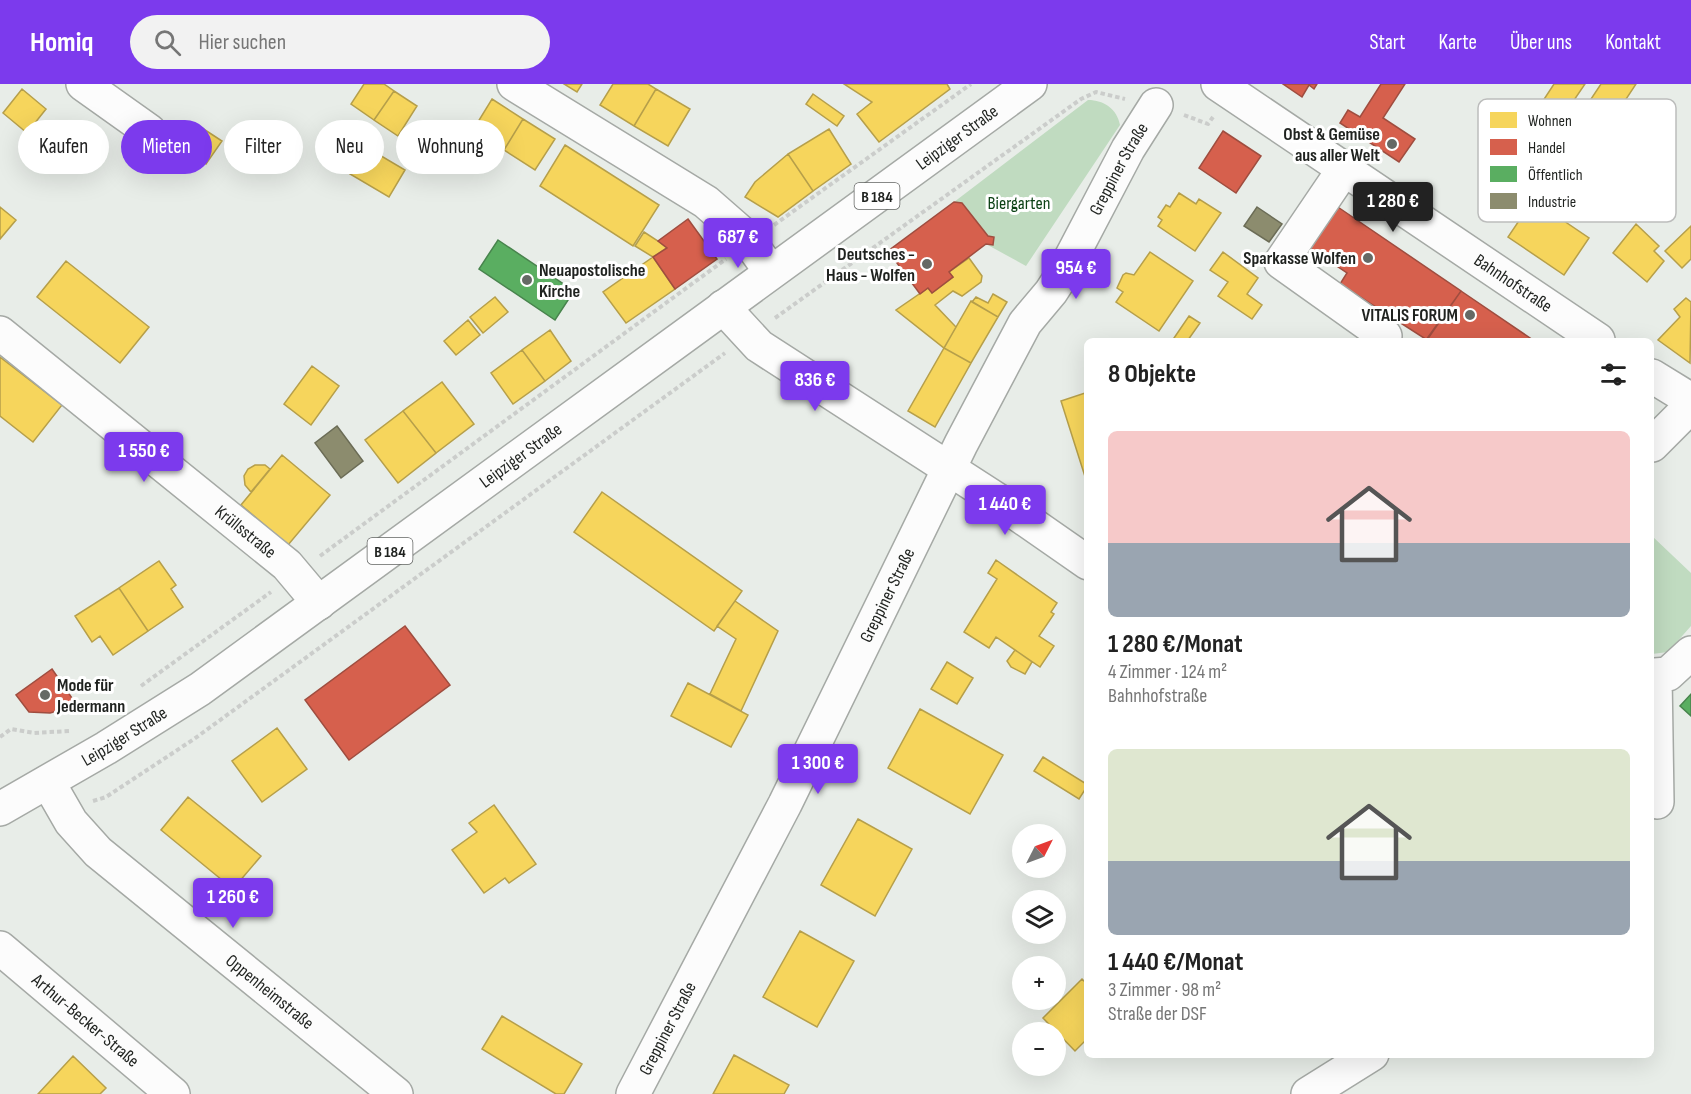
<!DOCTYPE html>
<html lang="de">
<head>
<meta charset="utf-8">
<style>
	:root { --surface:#fff; --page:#f2f2f2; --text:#222; --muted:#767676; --accent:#7c3aed }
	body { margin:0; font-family:"Sofia Sans Condensed",sans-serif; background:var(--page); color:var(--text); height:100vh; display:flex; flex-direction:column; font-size:22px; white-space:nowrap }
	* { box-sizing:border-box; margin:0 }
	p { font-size:20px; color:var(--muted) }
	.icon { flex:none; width:33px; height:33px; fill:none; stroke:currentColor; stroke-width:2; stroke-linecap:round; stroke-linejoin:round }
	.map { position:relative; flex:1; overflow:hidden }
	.drawer { position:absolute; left:1084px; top:254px; width:570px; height:720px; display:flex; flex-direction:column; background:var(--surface); border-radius:9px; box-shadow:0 6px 24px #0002 }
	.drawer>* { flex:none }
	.top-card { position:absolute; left:18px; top:36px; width:570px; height:54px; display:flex; gap:12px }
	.needle { width:39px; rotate:48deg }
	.fabs { position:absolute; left:1012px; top:740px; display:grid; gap:12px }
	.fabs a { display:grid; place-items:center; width:54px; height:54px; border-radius:50%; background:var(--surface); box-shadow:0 6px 24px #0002; font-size:30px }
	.price { position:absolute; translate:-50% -51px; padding:0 14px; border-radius:6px; background:var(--accent); color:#fff; font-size:20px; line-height:39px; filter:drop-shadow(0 2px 3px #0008) }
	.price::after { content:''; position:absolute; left:50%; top:36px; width:18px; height:14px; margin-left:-9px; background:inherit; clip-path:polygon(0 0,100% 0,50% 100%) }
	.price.active { background:#222; color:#fff }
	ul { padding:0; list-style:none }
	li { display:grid; align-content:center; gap:12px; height:318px; padding:0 24px }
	li span { display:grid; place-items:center; height:186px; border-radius:9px; color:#555 }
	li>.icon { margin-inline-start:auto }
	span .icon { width:108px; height:108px; fill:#fffc; stroke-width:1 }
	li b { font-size:26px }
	h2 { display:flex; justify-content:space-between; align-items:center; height:72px; padding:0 24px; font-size:26px }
	.chip { padding:0 21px; border-radius:27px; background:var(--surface); box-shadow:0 6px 24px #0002; font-size:21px; line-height:54px }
	.chip.active { background:var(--accent); color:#fff }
	header { display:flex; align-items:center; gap:36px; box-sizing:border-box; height:84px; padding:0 30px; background:var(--accent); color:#fff }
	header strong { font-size:28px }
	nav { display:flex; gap:33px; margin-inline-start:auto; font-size:21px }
	.search { width:420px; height:54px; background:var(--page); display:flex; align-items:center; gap:15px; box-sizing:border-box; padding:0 21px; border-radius:33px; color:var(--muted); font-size:22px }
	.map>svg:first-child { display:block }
	.green { fill:#c0dbc0 }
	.homes { fill:#f6d55c; stroke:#b69f4a; stroke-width:1.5 }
	.shops { fill:#d6604d; stroke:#9f4d3f; stroke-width:1.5 }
	.public { fill:#5aae61; stroke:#48844d; stroke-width:1.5 }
	.industry { fill:#8c8c6e; stroke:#6b6c56; stroke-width:1.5 }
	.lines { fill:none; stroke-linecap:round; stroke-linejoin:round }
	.minor-casing { stroke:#a5a9a5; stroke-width:36 }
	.major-casing { stroke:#a5a9a5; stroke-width:36 }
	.path { stroke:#cbcdcb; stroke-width:4; stroke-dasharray:4.5 3; stroke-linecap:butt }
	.minor { stroke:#fcfcfc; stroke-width:33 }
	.major { stroke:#fcfcfc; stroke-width:33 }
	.poi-dot { fill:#656965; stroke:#fff; stroke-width:2 }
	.labels { text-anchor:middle; stroke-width:6; stroke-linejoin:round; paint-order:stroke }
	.shield { fill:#fff; stroke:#626462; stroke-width:1.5 }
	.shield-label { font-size:16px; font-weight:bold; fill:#1f221f }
	.poi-label { font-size:18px; font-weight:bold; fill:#1f221f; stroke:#fff; text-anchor:end }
	.street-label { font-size:18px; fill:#1f221f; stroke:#fff }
	.park-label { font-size:18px; fill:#0c4215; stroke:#fff }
	.key { fill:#fff; stroke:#bcbdbc; stroke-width:1.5 }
	.key-label { font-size:16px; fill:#1f221f }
</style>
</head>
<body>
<header>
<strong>Homiq</strong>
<div class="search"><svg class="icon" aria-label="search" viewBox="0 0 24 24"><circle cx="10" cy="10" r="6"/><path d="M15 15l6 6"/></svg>Hier suchen</div>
<nav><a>Start</a><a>Karte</a><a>Über uns</a><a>Kontakt</a></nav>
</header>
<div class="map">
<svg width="1691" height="1010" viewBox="0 0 1691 1010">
	<rect width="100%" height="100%" fill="#e8ede8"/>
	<path class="green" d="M1088,16c16,0 29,9 32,25l-94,141 -40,-22 7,1 1,-8 -6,-1 -25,-32 -9,-2z
		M1652,452l39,37v53l-23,26 -16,2z"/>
	<path class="homes" d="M364,0h20l10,7 -20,29 -23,-16z
		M564,0h18l-5,8z
		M613,0h35l8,5 -22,37 -34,-21z
		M844,0h103l3,5 -71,53 -22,-28 15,-12z
		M1554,0h31l-56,82 -27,-16 30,-47 7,4z
		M1601,0h35l-33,50 -24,-17z
		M22,5l24,20 -19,24 -24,-20z
		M656,5l34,20 -22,37 -34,-20z
		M394,7l23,15 -19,30 -24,-16z
		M813,10l31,22 -7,10 -31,-22z
		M492,15l31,20 -19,31 -31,-20z
		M523,35l32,20 -20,31 -31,-20z
		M202,44l20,13 -16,23 -20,-13z
		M829,45l22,35 -38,27 -25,-37z
		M565,61l94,60 -26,41 -93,-60z
		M366,63l39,23 -16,27 -39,-23z
		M788,70l25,37 -35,26 -33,-20 10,-15z
		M1179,109l17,11 3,-5 22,14 -26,38 -37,-25 4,-6 -4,-3 8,-12 4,2z
		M1533,116l56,38 -25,37 -56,-38z
		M0,123l16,13 -16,19z
		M1636,140l23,22 -5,5 10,10 -17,21 -34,-29z
		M1691,142v33l-9,9 -17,-17z
		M644,148l14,9 9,7 -14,9 -18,-11z
		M1150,168l43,29 -34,50 -43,-29 7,-10 -6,-4 6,-13 3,-2 8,2z
		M1223,168l35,26 -11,16 15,11 -10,14 -34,-23 10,-14 -18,-12z
		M653,173l22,32 -49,34 -23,-31z
		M969,174l13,18 -1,6 -19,14 -9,-5 -18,14 21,22 -12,21 -48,-38 32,-22 4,5 21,-16 -4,-5z
		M66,177l83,66 -29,36 -83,-66z
		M993,210l14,8 -9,15 -26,-15 4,-5 12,6z
		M495,213l13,15 -25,21 -13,-16z
		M1686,214l5,4 -1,61 -32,-23 22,-23 -6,-8z
		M971,217l27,16 -27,46 -27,-15z
		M1189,232l11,7 -12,17h-10l-4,-2z
		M468,236l12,15 -24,20 -12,-14z
		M550,246l21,31 -26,20 -23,-31z
		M944,264l27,15 -36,64 -27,-16z
		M522,266l23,31 -32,23 -22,-31z
		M0,273l62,48 -29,37 -33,-26z
		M312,282l27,20 -28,39 -27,-21z
		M442,298l32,42 -38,29 -33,-42z
		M1088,308v94l-27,-85z
		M403,327l33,42 -38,30 -33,-43z
		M282,371l48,40 -42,50 -47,-40z
		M255,381h10l5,4 -19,23 -6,-7 -1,-9 4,-7z
		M602,408l140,99 -28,40 -140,-99z
		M996,476l61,43 -6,9 3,2 -15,22 15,10 -14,21 -44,-30 -7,11 -25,-16 33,-53 -9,-6z
		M159,477l17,24 -5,4 12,18 -35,24 -29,-43z
		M119,504l29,43 -35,24 -13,-19 -8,6 -17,-26z
		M735,517l43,30 -37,80 -31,-17 26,-55 -19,-13z
		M1015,566l17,12 -7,12 -14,-7 -4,-6z
		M947,578l26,16 -16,26 -26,-15z
		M688,599l60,32 -17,32 -60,-31z
		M920,625l83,46 -33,59 -82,-46z
		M277,644l30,41 -45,33 -30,-41z
		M1043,673l45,28 -9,14 -45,-28z
		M188,713l73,59 -28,33 -72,-59z
		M494,721l42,59 -27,19 -4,-5 -21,15 -32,-43 25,-18 -8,-9z
		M858,735l54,30 -37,67 -54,-31z
		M800,847l54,30 -37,66 -54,-30z
		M1082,895l6,6v53l-13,13 -32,-33z
		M502,932l80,48 -18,30h-8l-74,-45z
		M734,971l55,30 -5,9h-71z
		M73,972l33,32 -6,6h-62z"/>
	<path class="shops" d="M1283,0h34l-3,5 -5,-4 -7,12z
		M1381,0h24l-22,34 32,21 -16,23 -59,-39 8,-13 12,7z
		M1223,47l38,25 -25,37 -37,-25z
		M1329,117l132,90 -34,49 -87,-56 7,-11 -46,-31z
		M954,118l8,1 26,33 6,1 -1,8 -7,-1 -37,28 4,5 -21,16 -4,-5 -8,6 -32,-43z
		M688,135l29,40 -42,30 -22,-32 14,-9 -9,-7z
		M1461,207l72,49h-107z
		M405,542l45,59 -101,75 -44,-60z
		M52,585l22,32 -13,9 -11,3 -21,-1 -13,-17z"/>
	<path class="public" d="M498,156l76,51 -19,29 -76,-51z
		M1691,610v22l-11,-10z"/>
	<path class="industry" d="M1257,123l25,17 -13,18 -25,-16z
		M337,342l26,35 -22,17 -26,-35z"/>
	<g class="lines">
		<g class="minor-casing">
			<g id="minor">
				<path d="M83,0l66,47"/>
				<path d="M514,0l192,118 40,35 25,35"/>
				<path id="s1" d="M1218,0l380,256"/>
				<path d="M1344,85l-63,93 104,74"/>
				<path d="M723,223l36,39 237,153 92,64"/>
				<path id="s2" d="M0,249l287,232 32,38"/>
				<path d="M1652,292l39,24"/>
				<path d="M1652,361l39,-39"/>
				<path id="s3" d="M48,698l23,40 27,30 298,242"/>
				<path d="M1657,718l-2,-127 13,-1 23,-21"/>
				<path id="s4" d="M0,864l173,146"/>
				<path id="s5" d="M633,1010l152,-290 176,-360 64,-121 26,-31 11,-17 66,-126 28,-44"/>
				<path d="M1308,1010l64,-40"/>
			</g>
		</g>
		<g class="major-casing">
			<g id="major">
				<path id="s6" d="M0,725l106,-61 94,-59 830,-605"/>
			</g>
		</g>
		<path class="path" d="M1184,31l24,9 5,-7
			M774,141l197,-141
			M775,234l306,-219 15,-7 29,7
			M320,472l406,-297
			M141,602l130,-94
			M0,653l11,-8 23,4 35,-2
			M93,717l13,-4 88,-58 531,-386"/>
		<use href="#minor" class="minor"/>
		<use href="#major" class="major"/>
	</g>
	<g class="poi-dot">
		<circle cx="1392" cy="60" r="6"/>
		<circle cx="1368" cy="174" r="6"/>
		<circle cx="927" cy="180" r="6"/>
		<circle cx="527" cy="196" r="6"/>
		<circle cx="1470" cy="231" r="6"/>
		<circle cx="45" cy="611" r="6"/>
	</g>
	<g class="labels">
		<g class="shield">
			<rect x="854.5" y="99" width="45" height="26" rx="4.5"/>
			<rect x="367.5" y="454" width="45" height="26" rx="4.5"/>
		</g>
		<g class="shield-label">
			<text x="877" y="118">B 184</text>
			<text x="390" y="473">B 184</text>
		</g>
		<g class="poi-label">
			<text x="1380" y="56">Obst &amp; Gemüse<tspan x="1380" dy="21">aus aller Welt</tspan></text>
			<text x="915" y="176">Deutsches -<tspan x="915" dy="21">Haus - Wolfen</tspan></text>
			<text x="1356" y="180">Sparkasse Wolfen</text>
			<text x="539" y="192" text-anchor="start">Neuapostolische<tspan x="539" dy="21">Kirche</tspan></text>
			<text x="1458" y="237">VITALIS FORUM</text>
			<text x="57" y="607" text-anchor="start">Mode für<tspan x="57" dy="21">Jedermann</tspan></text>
		</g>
		<g class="street-label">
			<text dy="6" stroke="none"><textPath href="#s6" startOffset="1170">Leipziger Straße</textPath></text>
			<text dy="6" stroke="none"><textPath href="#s5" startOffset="1046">Greppiner Straße</textPath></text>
			<text dy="6" stroke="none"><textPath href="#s1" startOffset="356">Bahnhofstraße</textPath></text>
			<text dy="6" stroke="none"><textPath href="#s6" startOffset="630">Leipziger Straße</textPath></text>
			<text dy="6" stroke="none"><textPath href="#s2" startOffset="316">Krüllsstraße</textPath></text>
			<text dy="6" stroke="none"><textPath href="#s5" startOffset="560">Greppiner Straße</textPath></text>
			<text dy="6" stroke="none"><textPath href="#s6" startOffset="144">Leipziger Straße</textPath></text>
			<text dy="6" stroke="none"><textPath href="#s3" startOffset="308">Oppenheimstraße</textPath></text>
			<text dy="6" stroke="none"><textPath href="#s4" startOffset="112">Arthur-Becker-Straße</textPath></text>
			<text dy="6" stroke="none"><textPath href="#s5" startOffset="74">Greppiner Straße</textPath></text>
		</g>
		<g class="park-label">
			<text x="1019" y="125">Biergarten</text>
		</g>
	</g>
	<rect x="1478" y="15" width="198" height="123" rx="9" class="key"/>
	<rect x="1490" y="28" width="27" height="16" fill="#f6d55c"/>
	<rect x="1490" y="55" width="27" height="16" fill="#d6604d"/>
	<rect x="1490" y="82" width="27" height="16" fill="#5aae61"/>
	<rect x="1490" y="109" width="27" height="16" fill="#8c8c6e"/>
	<g class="key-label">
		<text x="1528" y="42">Wohnen</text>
		<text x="1528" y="69">Handel</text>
		<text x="1528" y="96">Öffentlich</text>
		<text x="1528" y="123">Industrie</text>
	</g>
</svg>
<div class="fabs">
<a><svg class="needle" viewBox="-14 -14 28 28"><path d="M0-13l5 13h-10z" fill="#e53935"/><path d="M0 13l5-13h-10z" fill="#767676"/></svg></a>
<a><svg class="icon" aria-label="layers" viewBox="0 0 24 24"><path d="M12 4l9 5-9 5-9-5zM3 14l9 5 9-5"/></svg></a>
<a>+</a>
<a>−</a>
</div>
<b class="price active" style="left:1393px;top:149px">1 280 €</b>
<b class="price" style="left:738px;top:185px">687 €</b>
<b class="price" style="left:1076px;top:216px">954 €</b>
<b class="price" style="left:815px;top:328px">836 €</b>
<b class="price" style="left:144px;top:399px">1 550 €</b>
<b class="price" style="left:1005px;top:452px">1 440 €</b>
<b class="price" style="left:818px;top:711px">1 300 €</b>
<b class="price" style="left:233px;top:845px">1 260 €</b>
<div class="top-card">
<a class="chip">Kaufen</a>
<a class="chip active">Mieten</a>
<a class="chip">Filter</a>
<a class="chip">Neu</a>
<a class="chip">Wohnung</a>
</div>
<section class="drawer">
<h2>8 Objekte<svg class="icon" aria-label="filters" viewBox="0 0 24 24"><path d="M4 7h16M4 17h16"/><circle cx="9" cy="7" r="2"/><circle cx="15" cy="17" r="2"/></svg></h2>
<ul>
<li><span style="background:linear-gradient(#f6c9c9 60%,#9aa5b1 0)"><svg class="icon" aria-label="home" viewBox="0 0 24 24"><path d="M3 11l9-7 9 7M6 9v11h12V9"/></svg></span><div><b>1 280 €/Monat</b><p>4 Zimmer · 124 m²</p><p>Bahnhofstraße</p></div></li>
<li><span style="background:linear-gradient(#dfe7d0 60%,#9aa5b1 0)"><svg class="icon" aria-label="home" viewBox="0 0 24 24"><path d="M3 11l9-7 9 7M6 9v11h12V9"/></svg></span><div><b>1 440 €/Monat</b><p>3 Zimmer · 98 m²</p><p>Straße der DSF</p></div></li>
</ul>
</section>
</div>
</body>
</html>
